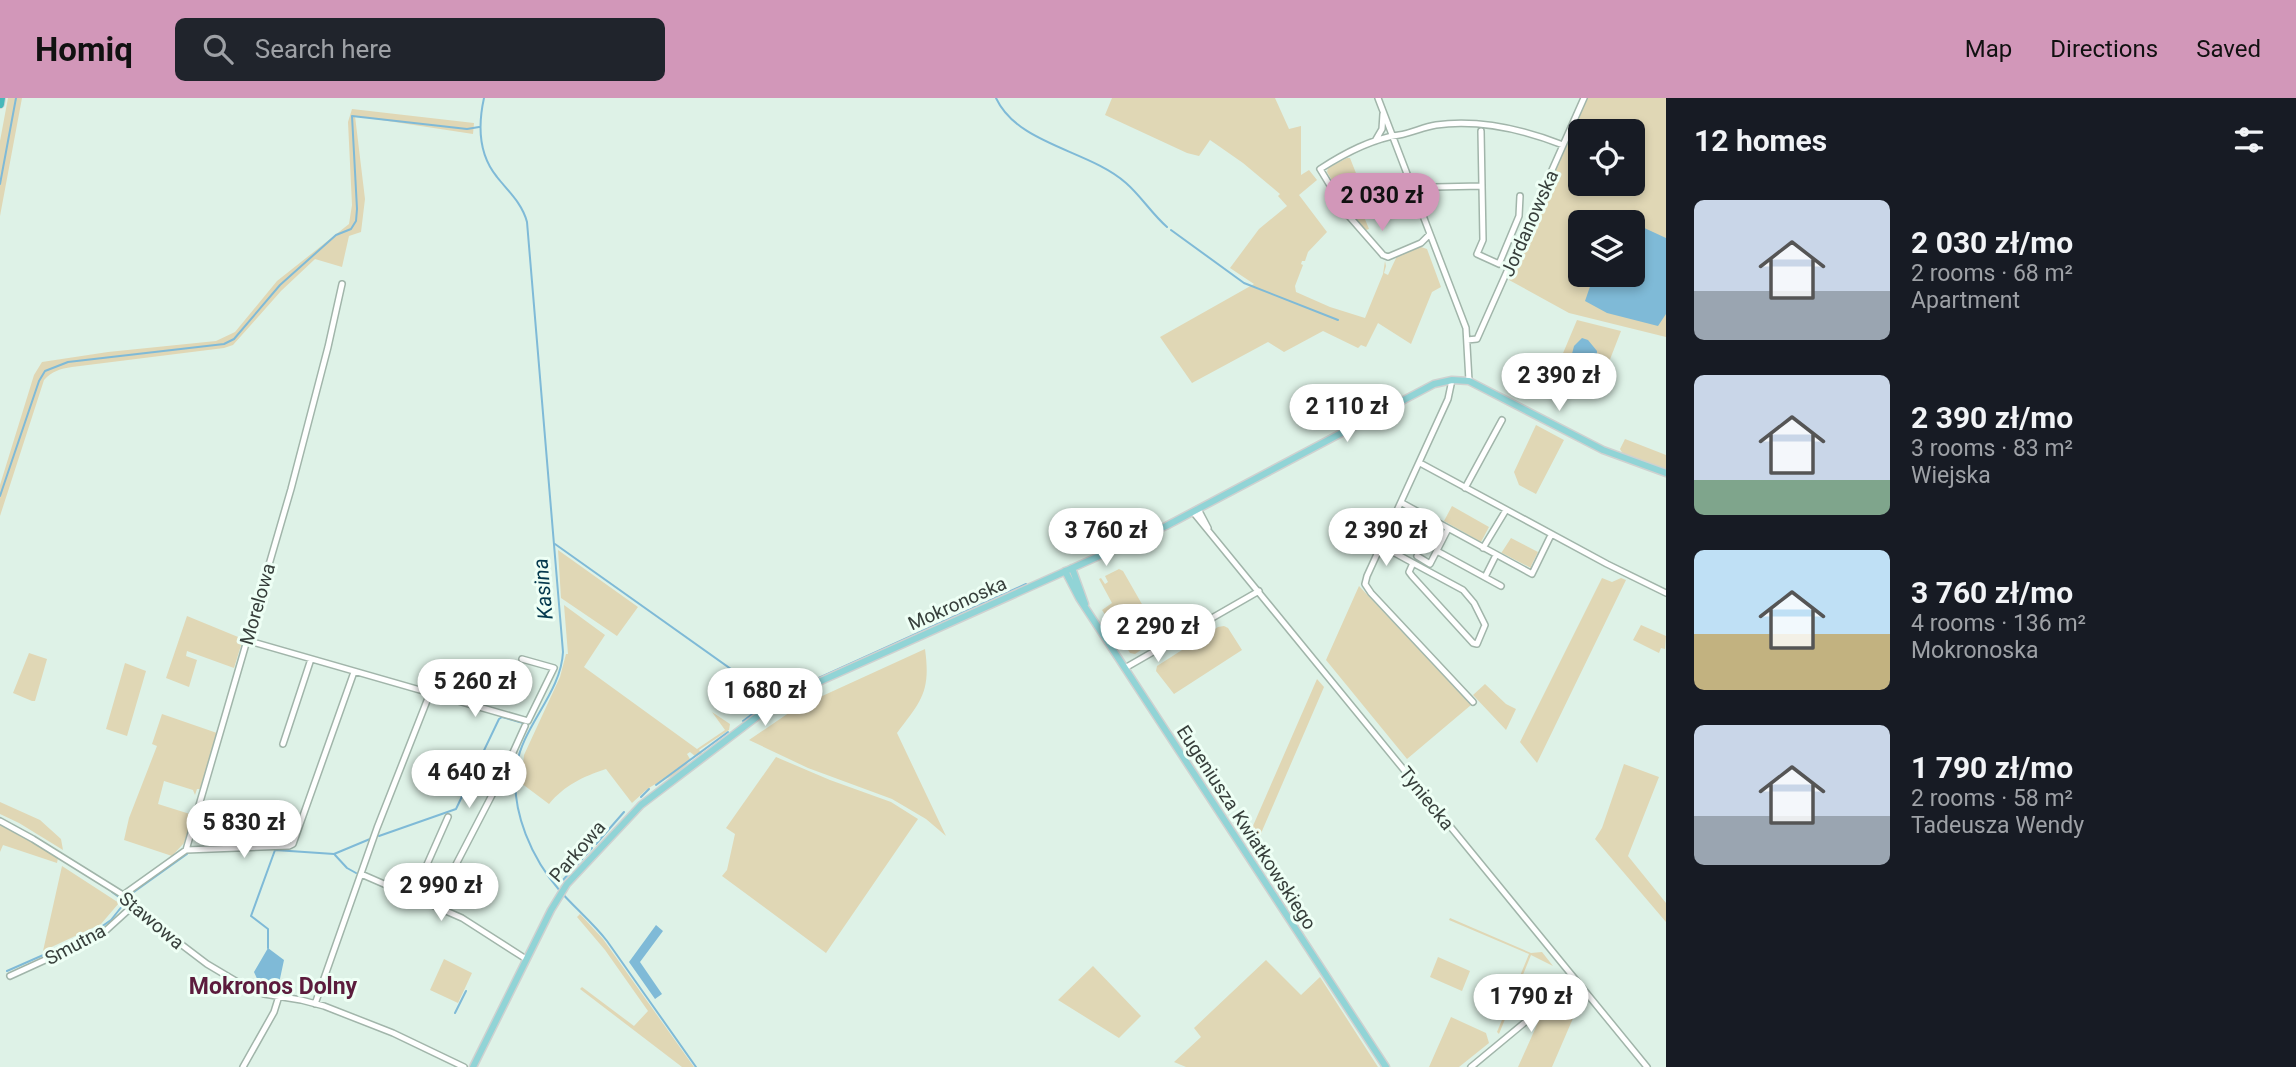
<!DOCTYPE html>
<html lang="en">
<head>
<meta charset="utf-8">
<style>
	:root { --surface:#171b24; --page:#20242c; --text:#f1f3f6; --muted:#9ea1a6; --accent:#d297b9 }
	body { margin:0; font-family:Roboto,sans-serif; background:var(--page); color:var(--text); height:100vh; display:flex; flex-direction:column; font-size:26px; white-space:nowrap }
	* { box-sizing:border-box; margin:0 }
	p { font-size:23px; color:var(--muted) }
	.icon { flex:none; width:38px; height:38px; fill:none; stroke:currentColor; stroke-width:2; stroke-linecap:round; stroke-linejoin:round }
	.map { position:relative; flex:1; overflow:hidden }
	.side { display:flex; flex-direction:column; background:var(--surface); width:630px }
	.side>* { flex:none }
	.fabs { position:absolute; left:1568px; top:21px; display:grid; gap:14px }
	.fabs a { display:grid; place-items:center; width:77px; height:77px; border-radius:10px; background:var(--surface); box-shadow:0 4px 10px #0003; font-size:35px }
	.price { position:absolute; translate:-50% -60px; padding:0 16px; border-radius:24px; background:#fff; color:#222; font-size:23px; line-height:46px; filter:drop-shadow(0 2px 4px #0008) }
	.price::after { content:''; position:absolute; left:50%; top:42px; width:21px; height:16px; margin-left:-10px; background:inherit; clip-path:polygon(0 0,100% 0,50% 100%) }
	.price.selected { background:var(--accent); color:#111 }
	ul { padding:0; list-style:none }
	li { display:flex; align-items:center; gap:21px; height:175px; padding:0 28px }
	li span { display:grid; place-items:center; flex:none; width:196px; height:140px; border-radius:10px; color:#555 }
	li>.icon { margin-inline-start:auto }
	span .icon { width:84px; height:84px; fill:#fffc; stroke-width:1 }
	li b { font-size:30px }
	h2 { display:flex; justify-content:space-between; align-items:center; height:84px; padding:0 28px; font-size:30px }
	header { display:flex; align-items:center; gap:42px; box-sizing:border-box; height:98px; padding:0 35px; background:var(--accent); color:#111 }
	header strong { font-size:33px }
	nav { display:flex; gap:38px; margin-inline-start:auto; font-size:24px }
	.search { width:490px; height:63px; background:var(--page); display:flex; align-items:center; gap:18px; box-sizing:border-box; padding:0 24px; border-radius:10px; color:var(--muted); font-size:26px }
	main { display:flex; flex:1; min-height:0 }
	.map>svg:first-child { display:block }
	.green { fill:#e0d7b5; fill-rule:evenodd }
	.water { fill:#7fbad7 }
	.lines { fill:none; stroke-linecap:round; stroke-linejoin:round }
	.stream { stroke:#7fbad7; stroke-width:2 }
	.minor-casing { stroke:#a1b5aa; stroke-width:8 }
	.major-casing { stroke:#cfd1d0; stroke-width:9 }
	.highway-casing { stroke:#cfd1d0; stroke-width:10 }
	.minor { stroke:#fff; stroke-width:5 }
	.major { stroke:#91d4d6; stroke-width:6 }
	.highway { stroke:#47b8ba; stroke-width:8 }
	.labels { text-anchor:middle; stroke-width:6; stroke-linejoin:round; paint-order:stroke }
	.street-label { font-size:19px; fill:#373f3b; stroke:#eefff5 }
	.water-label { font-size:21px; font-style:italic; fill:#03384d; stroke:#eefff5 }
	.quarter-label { font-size:23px; font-weight:bold; fill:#5c1c3d; stroke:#eefff5 }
</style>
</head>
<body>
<header>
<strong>Homiq</strong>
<div class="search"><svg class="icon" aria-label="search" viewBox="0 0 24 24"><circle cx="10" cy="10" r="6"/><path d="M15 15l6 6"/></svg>Search here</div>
<nav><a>Map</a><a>Directions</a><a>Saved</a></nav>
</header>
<main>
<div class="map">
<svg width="1666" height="969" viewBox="0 0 1666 969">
	<rect width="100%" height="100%" fill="#def2e7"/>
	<path class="green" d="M8,0h14l-22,118v-75z
		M1112,0h163l14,31 12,-3v49l8,-5 8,10 -18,15 28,37 -19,20 -3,9h-3l-1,3 2,1 -8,21 1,6 34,15 35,11 18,-44 2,-13 1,5 -2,7 4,2 9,-19 24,-9 6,2 14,38 -9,5 -21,52 -33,-21 -12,24 -5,-2 -3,3 -35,-17 -39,21 -16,-10 -76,41 -32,-46 94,-53 -24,-16 29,-39 28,-23 -9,-10 2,-2 -37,-31 -33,-23 -11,16 -12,-3 -82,-38z
		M1587,0h79v239l-97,-24 -60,-33v-3zM1580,33h53v53h-53zM1580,124h53v53h-53z
		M352,11l122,14 -1,11 -118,-18 10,83 -4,33 -12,4 -7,31 -27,-8 -34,32 -48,54 -9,3 -152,19c-12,2 -20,4 -28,13l-44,136v-31l34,-110 8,-13 66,-10 108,-11 19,-9 42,-51 72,-57 3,-19 -4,-83z
		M1347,60h3l17,43 3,2 -10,4 9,22 -3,1 -14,-15 -25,-43 1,-4z
		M1577,222l44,11 -19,49 -30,-13 -1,-4 -10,-5z
		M1536,327l28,15 -28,54 -17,-9 -5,-13z
		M1625,341l41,16v15l-43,-16 -3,-5z
		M1452,408l37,21 -8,15 -37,-21z
		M1511,440l27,14 -7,14 2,3 -31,-16 -2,2z
		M558,452l80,57 -21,29 -56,-38z
		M1119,471l4,2 32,56v3l-19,10v4l-3,2 8,4 -6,4 -5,-1 -28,-43 10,-7 -13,-24 2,-1 4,6 3,-2 -3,-6z
		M1602,480l10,4 9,-4 5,2 -89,183 -17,-21z
		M1359,488l112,119 -64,54 -81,-99z
		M564,507l41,30 -21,32 113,82 28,-19 -13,-18 18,12 -1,6 -30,20 3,4 -7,2 -5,-4 -3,2 3,5c-7,16 -28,20 -41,29 -6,4 -11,10 -17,15l-26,-34c-24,8 -41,16 -57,35l-28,-21 3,-28 36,-78 6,-23h2z
		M187,518l56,23 -9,29 -47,-17 -1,5 11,4 -8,27 -23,-9z
		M1641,527l25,11 -1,13 -4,-1 -2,5 -26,-13z
		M1224,528l4,2 14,22 -68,44 -18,-23 1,-5 61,-39z
		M925,551c6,43 -4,52 -28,84l49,103 -20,-17 -34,-20 -84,-31 -59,-28 47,-32z
		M29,555l18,6 -12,42h-3l-19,-8z
		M125,565l21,8 -19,65 -21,-7z
		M1317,581l7,8 -68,158 -7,-10z
		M1485,586l21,20 10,5 -10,21 -33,-35z
		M162,616l55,19 -17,56h-3l-2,6 -2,-5 -29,-9 -6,23 35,11 -9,28 -12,13 -48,-16 5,-22 28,-72 -5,-2z
		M776,659l54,23 61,22 27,17 -92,134 -104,-77 5,-6 8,-36 -9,-6z
		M1624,666l35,13 -31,79 38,47v19l-71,-83 7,-11z
		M0,704l40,18 21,19 2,11 -44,-27 -19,-9z
		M0,727l53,29 5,4 -1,5 -54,-18 -3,7z
		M62,768l57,37 -18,21 -58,27z
		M580,816l23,25 91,128h-12l-102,-78 2,-2 52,39 14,-15 -43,-61 -28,-33z
		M1450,820l81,35 11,-1 11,14 -22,-11 -32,79 -2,-2 32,-78 -80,-34z
		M1438,859l32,14 -8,20 -32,-14z
		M444,861l28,14 -14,30 -28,-13z
		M1266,862l35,35 19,-18 58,90h-192l-12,-5 27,-25 -7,-9z
		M1093,868l48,50 -22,22 -61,-38z
		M1572,894l8,10 -28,65h-34l22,-49z
		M1451,919l35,16 3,10 -30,24h-30z"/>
	<path class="water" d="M1640,128l26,12v76l-8,12 -51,-13 -22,-12 9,-26h39v-45l3,1z
		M1582,240l6,2 9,11 -1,15 -6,4 -11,-5 -7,-11 2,-8z
		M656,827l7,6 -23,31 22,32 -7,5 -26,-37z
		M268,850l16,12 -6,28 -19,-5 -5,-11z"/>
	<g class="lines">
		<path class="stream" d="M484,0c-6,27 -6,56 13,79 11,14 25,26 30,45l36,430c-2,42 -42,75 -47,117 -5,43 16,90 44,122 15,17 33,32 47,50 30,42 59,84 89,126
			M996,0c22,47 93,52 130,85 15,13 26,31 41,44
			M0,86l16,-86
			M1171,132l73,53 94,37
			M0,398l39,-115 6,-10 23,-9 156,-18 10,-5 46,-54 56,-50 15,-6 5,-8 1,-12 -5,-93 115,13 12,-2
			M555,446l218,155
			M779,598l247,-112
			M743,623l12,-9
			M656,687l72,-53
			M641,699l8,-8
			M379,738l77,-27 43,-90 3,-2 21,6
			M596,746l28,-32
			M335,757l12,13 9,5
			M563,782l29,-32
			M131,796l56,-40
			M268,850v-19l-17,-13 24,-66 59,4 36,-15
			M7,873l84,-37 20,-14 12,-15v-5l-11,-8
			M455,915l11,-22"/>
		<g class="minor-casing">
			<path id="minor" d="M1378,0l88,230 3,53
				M1481,33l2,109 -6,14 22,10 20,-48 1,-20
				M1375,43l7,-12 1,-15
				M1435,89l47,-1
				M1430,136l-9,9 -33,14 -5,-2 -35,-40 -28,-46c25,-16 51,-30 79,-34 13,-2 24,-8 37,-10 44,-6 86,4 127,20
				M1467,242l10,-1 107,-241
				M1452,282l-4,19 -81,177 -2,8 6,9 102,109
				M1420,365l187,101 59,29
				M1465,390l37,-68
				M1402,405l130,71 19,-39
				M1198,411l10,19
				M1193,414l454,555
				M1382,448l31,17 -4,9 3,4 61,67 4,1 8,-19 -11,-22 -11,-13 -50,-27
				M1483,450l23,-38
				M1437,453l64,35
				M1417,458l13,8 18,-35
				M1485,479l11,-22
				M246,542l282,81 26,-53 -32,-9
				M1125,570l134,-77
				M283,646l28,-85
				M0,723l33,18 90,56 59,50 25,19 37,22 20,8 37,6 23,6 69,27 71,34
				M186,752l103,-4 4,-2 61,-172
				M361,776l101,44 64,41
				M123,797l63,-45 105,-361 37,-142 14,-63
				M413,798l35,-79
				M435,807l71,-137 19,-42
				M10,878l92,-42 33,-30
				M315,906l62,-176 53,-135
				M243,969l31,-55 5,-16
				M1471,969l105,-87"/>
		</g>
		<g class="major-casing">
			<path id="major" d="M1072,470l13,36
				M1065,473l14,27 307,469
				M473,969l78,-157 16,-26 74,-79 117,-89 34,-22 374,-168 268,-142 18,-4 17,1 134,69 63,23"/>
		</g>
		<g class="highway-casing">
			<path id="highway" d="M0,6l1,-6"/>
		</g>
		<use href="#minor" class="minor"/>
		<use href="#major" class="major"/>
		<use href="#highway" class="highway"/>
	</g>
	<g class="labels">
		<g class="street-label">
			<text transform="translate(1529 125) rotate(-66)" y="7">Jordanowska</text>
			<text transform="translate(957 505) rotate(-24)" y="7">Mokronoska</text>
			<text transform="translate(257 506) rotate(-74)" y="7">Morelowa</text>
			<text transform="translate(1427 700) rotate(51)" y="7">Tyniecka</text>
			<text transform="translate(1247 729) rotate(57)" y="7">Eugeniusza Kwiatkowskiego</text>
			<text transform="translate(577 753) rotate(-49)" y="7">Parkowa</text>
			<text transform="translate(152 822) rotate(40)" y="7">Stawowa</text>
			<text transform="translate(75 846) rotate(-28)" y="7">Smutna</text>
		</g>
		<g class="water-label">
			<text transform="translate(543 491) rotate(-95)" y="7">Kasina</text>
		</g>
		<g class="quarter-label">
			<text x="273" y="896">Mokronos Dolny</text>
		</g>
	</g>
</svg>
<div class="fabs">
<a><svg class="icon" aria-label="locate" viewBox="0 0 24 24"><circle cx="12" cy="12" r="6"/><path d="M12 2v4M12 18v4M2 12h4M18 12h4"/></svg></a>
<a><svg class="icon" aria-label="layers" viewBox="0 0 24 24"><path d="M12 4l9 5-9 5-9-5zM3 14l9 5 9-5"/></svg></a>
</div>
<b class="price selected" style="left:1382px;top:135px">2 030 zł</b>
<b class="price" style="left:1559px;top:315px">2 390 zł</b>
<b class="price" style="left:1347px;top:346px">2 110 zł</b>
<b class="price" style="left:1106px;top:470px">3 760 zł</b>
<b class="price" style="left:1386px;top:470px">2 390 zł</b>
<b class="price" style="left:1158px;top:566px">2 290 zł</b>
<b class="price" style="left:475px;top:621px">5 260 zł</b>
<b class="price" style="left:765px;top:630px">1 680 zł</b>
<b class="price" style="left:469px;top:712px">4 640 zł</b>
<b class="price" style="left:244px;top:762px">5 830 zł</b>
<b class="price" style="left:441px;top:825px">2 990 zł</b>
<b class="price" style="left:1531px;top:936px">1 790 zł</b>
</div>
<section class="side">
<h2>12 homes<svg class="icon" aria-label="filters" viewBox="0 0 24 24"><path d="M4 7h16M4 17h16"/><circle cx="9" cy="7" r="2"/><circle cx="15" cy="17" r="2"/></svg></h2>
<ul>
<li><span style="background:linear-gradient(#c9d6e8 65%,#9aa5b1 0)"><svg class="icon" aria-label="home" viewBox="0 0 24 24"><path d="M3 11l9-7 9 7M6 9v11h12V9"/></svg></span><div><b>2 030 zł/mo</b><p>2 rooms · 68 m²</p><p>Apartment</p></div></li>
<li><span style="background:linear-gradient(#c9d6e8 75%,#7fa58c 0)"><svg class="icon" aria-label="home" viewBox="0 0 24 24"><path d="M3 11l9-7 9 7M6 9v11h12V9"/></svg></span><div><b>2 390 zł/mo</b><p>3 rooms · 83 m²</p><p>Wiejska</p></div></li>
<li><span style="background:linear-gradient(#bfe0f5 60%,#c2b280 0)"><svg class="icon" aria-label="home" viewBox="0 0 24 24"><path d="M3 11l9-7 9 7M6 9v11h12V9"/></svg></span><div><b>3 760 zł/mo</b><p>4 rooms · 136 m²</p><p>Mokronoska</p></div></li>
<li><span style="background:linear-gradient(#c9d6e8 65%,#9aa5b1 0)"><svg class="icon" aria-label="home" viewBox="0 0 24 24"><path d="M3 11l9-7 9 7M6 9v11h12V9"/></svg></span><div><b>1 790 zł/mo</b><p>2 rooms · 58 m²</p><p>Tadeusza Wendy</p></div></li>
</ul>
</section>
</main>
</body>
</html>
